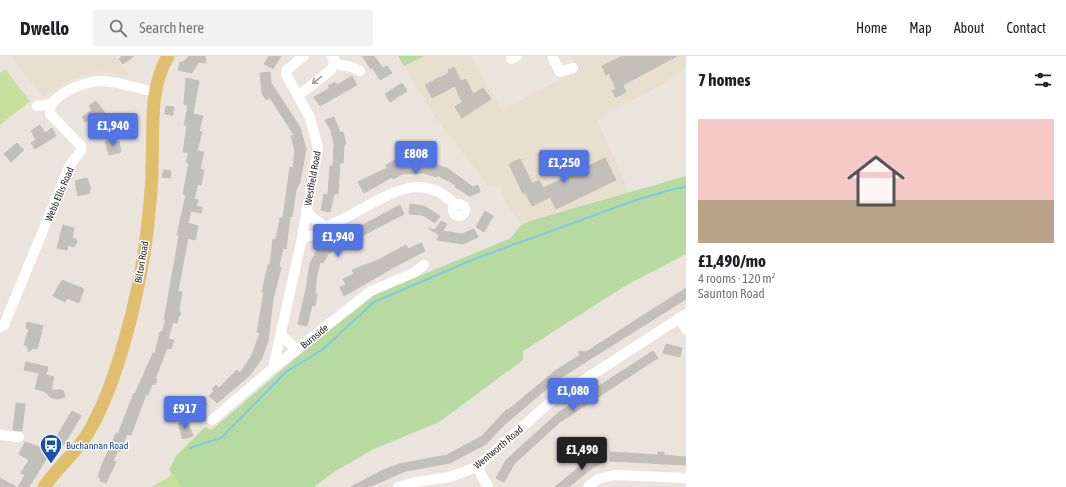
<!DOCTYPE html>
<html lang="en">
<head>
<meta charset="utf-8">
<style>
	:root { --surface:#fff; --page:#f2f2f2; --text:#202124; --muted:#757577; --line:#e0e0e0; --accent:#5175e3 }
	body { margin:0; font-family:"Asap Condensed",sans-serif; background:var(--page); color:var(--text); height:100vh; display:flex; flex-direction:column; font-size:15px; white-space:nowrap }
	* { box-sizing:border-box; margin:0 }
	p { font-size:13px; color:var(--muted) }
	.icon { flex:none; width:22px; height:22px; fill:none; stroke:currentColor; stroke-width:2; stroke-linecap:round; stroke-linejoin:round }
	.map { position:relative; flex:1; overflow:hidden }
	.drawer { display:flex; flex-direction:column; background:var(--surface); width:380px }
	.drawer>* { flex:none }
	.price { position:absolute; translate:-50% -34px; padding:0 9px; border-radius:4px; background:var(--accent); color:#fff; font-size:13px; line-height:26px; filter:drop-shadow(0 1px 2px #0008) }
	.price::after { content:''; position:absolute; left:50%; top:24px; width:12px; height:9px; margin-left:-6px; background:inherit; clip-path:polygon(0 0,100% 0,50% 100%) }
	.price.on { background:#222; color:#fff }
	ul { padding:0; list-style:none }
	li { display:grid; align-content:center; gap:8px; height:212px; padding:0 12px }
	li span { display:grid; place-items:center; height:124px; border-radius:0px; color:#555 }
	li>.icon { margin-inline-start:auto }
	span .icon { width:72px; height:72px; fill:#fffc; stroke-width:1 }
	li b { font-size:17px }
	h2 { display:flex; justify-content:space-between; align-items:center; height:48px; padding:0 12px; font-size:17px }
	header { display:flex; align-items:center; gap:24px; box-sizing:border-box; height:56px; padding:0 20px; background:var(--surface); border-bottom:1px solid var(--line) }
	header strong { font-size:19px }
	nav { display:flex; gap:22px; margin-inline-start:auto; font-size:14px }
	.search { width:280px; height:36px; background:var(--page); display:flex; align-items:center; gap:10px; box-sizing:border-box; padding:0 14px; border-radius:0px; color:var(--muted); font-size:15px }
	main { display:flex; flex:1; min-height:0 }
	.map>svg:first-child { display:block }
	.education { fill:#e9dfcf }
	.green { fill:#b7daa1 }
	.pitch { fill:#c7e09e }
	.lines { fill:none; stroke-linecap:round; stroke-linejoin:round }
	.stream { stroke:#7dcadf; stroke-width:2 }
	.building { fill:#c3bfb9; stroke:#c5bfb7 }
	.minor { stroke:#fff; stroke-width:10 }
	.major { stroke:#dfbe6e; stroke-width:13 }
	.oneway { stroke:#9f9f9f }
	.labels { text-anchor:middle; stroke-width:3; stroke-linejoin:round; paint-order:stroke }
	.street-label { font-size:10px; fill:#2a2a2a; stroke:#fff }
	.transit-label { font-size:10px; fill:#164399; stroke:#fff; text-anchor:start }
</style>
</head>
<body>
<header>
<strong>Dwello</strong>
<div class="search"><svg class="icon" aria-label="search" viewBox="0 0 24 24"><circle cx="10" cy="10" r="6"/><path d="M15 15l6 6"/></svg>Search here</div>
<nav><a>Home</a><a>Map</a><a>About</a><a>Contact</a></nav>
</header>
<main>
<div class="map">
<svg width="686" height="431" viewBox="0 0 686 431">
	<rect width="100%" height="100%" fill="#eae4dd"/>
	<path class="education" d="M10,0h105l15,21 -30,-7 -30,11 -27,16z
		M424,0h47l31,55 56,-31 20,-8 -6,-16h114v13l-32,20 -57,31 32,72 -96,28 -12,5 -19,-29v-10h-14l-52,-68 -32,-52z"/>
	<path class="green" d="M398,0h26l-20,10z
		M686,120v78l-61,32 -102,65v9l-84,62 -67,28 -38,22 -20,15h-133l-12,-17 7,-14 29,-29 6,3 10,-8 145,-124 145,-60 10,-13 12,-5z"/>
	<path class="pitch" d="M5,13l25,32 -30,24v-52z
		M173,418l8,13h-29z"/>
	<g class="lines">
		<path class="stream" d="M190,392l31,-10 66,-67 35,-21 52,-48 103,-44 159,-58 38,-11 12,-2"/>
	</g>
	<path class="building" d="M122,0h12l-11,8 -4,-5z
		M189,0h16l1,7 -7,-1 -7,11 -14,-3 2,-8h3z
		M269,0h12l-8,13 -9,-5z
		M362,0h12l9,12 4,-2 5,7 -12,7 -7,-12 -2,1z
		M623,0h54l-54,29 3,7 -10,5 -4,-6 4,-2 -7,-16 -3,2 -4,-9z
		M454,11l7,14 5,-2 7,15 10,-6 8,11 -29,19 -7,-11 7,-5 -7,-16 -23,12 -7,-13 24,-12 -1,-3z
		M270,16l1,11 29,44 6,22 -6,33 -4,8 -4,27 -2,-1 -4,33 -3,-1 -4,19 2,1 -8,31 -5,42 -7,19 -11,15 -33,28 -8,-7 5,-5 -2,-2 4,-4 3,3 18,-18 3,3 12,-18 8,-22 -3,-1 7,-40h-2l6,-27h2l3,-26 2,1 2,-6 3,-16h3l7,-51 3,1 2,-17 -4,-15 3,-1 -24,-37 -4,2 -4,-7 -2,-20z
		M352,20l5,9 -37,21 -6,-9 16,-9 -2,-2 7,-4 2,3z
		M186,22l13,3 -6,33 10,2 -4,15 3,1 -5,19 7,1 -4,17 4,1 -3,15 -3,-1 -4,15 4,1 -2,6 6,1 -1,6 -10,-2 -3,12 10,3 -3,14 -7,-2 -10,53 4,1 -3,18 2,4 -2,2 -2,7 -4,-1 -5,17 6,1 -3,9 -4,-1 -12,31h2l-2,6 -3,-1 -4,11 -2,-1 -15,41 -4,-1 -7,18 -2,-2 -5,11 3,1 -10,21 -6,-2 1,-3 -3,-1 4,-12 14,-32 2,1 16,-41 1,1 18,-41 2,1 5,-22h2l4,-12h-2l15,-84 -2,-1 9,-40 -3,-1 6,-31 -3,-1 3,-9 -6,-1 4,-26 -3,-1 4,-18 -4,-3z
		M402,27l5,8 -17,11 -5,-8z
		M96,45l18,24 -6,4 -4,-4 -5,4 -8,-11 -6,4 -3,-5 10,-7 -3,-4z
		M166,50l8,1 -1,8 -8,-1z
		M334,61l6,15h3l3,12 -2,1 -1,18h-3l-2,31h-4l-4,18 -9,-2 3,-16 4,1 2,-29h3l1,-22 -3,-13 -6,-11z
		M40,69l5,8 7,-5 4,8 -21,13 -4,-6 5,-3 -5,-9z
		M111,83l1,4 7,-2 2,11 -12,3 -4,-14z
		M17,87l7,7 -13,12 -7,-8z
		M605,102l11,22 -60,29 -6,-12 -18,9 -7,-14 -2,2 -14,-30 11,-5 12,24 7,-3 4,8z
		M397,103l2,3 21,-1 27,7 26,19 5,-2 2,7 -10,4 -15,-9 1,-2 -19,-10v2l-14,-4 -21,1 -9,5 -1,-2 -28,16 -6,-11 29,-14 -1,-3z
		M164,114l7,1 -1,7 -8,-1z
		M87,122l4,11h-2l1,4 -12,3 -3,-15z
		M410,148l14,2 16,10 -5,7 -12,-8 -14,-1z
		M400,149l4,9 -64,33 -12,7 -5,9 -3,-1 -4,17 -1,14 2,1 -2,12 -3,-1 -5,21 -9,-2 8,-35 4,-26 8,-14z
		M485,155l8,5 -9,16 -8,-5z
		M441,165l6,3 -4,7 19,3 12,-5 4,8 -15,7 -26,-4 2,-5 -11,-7 7,2z
		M63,169l11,3 -2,10 4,1 1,3 -3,5 -6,-2 -1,5 -10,-2z
		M421,187l4,8 -27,14 -54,31 -4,-9 6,-2 -3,-6 11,-5 -2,-4 26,-10 28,-15 2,4z
		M62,224l22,9 -5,14 -12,-5 -2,4 -12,-6z
		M686,232v11l-129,81 -53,45 -18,19 -36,19 -44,8 -37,16h-18l28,-15 20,-8 48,-9 35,-19 25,-27 1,1 47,-39 25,-16 -2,-4 8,1z
		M27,266l16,4 -6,23 -4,-1 -4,4 -2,-6 -3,-1 5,-16 -3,-1z
		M666,288l16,4 -2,9 -17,-4z
		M653,295l5,7 -98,64 -46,42 -10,18 -8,-4 10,-18 53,-48z
		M26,306l22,5 -2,8 8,2 -3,13h12l2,7 -8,2 -7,-2 -6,-6 -9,-2 4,-16 -15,-3z
		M198,340l9,8 -14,15 -8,-8z
		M16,347l9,1 -3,27 -9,-1z
		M72,355l9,5 -18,30 -9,-5z
		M187,364l6,16 -10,3 -5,-15z
		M25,386l17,6 1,-1 8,4 -22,36h-11l7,-12 -4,-2 8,-13 -10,-6z
		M610,396l48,3v-3h6v3l22,2v8l-76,-4z
		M600,397l5,8 -14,8 -22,18h-14l29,-24z
		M0,422l16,9h-16z"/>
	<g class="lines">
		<path class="minor" d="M552,0l8,16 13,-4
			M511,3l6,-3
			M335,8l17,3 8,4
			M299,39l32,-25 4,-10 -4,-4
			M37,50l14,-2
			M453 154a6 6 0 1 1 12 0a6 6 0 1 1-12 0Z
			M306,154l7,8 13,9
			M302,182l11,-3c14,-9 29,-15 43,-23 34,-18 67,-42 99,-7
			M679,262l7,11
			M0,271l4,-2 66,-160 11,-14v-5l-31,-32c-2,-20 36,-33 53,-33 17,1 34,7 51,11
			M281,279l16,15
			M273,312l29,-130 16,-91 -8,-29 -24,-44 1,-4 17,-14
			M212,364l61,-52 98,-77 42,-18 11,-8
			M0,379l19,2
			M477,411l11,20
			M398,431l17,-5 35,-5 27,-10 70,-62 29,-20 110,-71
			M588,431l10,-8 16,-4 72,3"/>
		<path class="major" d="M44,431c13,-19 32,-34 44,-54 30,-50 52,-143 59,-201 2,-21 5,-42 5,-63 2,-38 -4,-78 16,-113"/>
	</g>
	<defs><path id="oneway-shaft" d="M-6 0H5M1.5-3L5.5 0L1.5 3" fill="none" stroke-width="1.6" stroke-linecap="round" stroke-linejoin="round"/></defs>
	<use class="oneway" href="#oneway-shaft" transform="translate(317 24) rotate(143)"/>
	<defs>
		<g id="bus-pin" transform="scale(1.15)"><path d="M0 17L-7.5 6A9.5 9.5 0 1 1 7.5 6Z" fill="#1a4fb4" stroke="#fff"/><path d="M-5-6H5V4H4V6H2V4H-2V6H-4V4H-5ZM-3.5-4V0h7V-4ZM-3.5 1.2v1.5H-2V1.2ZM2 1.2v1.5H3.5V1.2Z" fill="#fff"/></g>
	</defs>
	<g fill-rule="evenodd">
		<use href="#bus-pin" x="51" y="389"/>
	</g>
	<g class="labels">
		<g class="street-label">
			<text transform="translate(312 122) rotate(-80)" y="4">Westfield Road</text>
			<text transform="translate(59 138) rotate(-67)" y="4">Webb Ellis Road</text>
			<text transform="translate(141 206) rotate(-80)" y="4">Bilton Road</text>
			<text transform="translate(314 280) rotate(-39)" y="4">Burnside</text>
			<text transform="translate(498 391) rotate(-40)" y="4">Wentworth Road</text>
		</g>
		<g class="transit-label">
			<text x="66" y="393">Buchannan Road</text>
		</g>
	</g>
</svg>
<b class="price" style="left:113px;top:91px">£1,940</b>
<b class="price" style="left:416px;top:119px">£808</b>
<b class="price" style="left:564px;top:128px">£1,250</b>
<b class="price" style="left:338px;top:202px">£1,940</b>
<b class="price" style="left:573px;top:356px">£1,080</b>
<b class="price" style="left:185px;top:374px">£917</b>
<b class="price on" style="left:582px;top:415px">£1,490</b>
</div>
<section class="drawer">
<h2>7 homes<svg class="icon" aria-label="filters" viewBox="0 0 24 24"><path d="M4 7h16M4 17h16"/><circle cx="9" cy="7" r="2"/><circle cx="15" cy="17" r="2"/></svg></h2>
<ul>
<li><span style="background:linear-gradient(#f6c9c9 65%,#b9a48a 0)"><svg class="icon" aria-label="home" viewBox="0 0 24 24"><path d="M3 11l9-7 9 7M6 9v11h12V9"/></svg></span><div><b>£1,490/mo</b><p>4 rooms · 120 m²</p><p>Saunton Road</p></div></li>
</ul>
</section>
</main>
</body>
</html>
